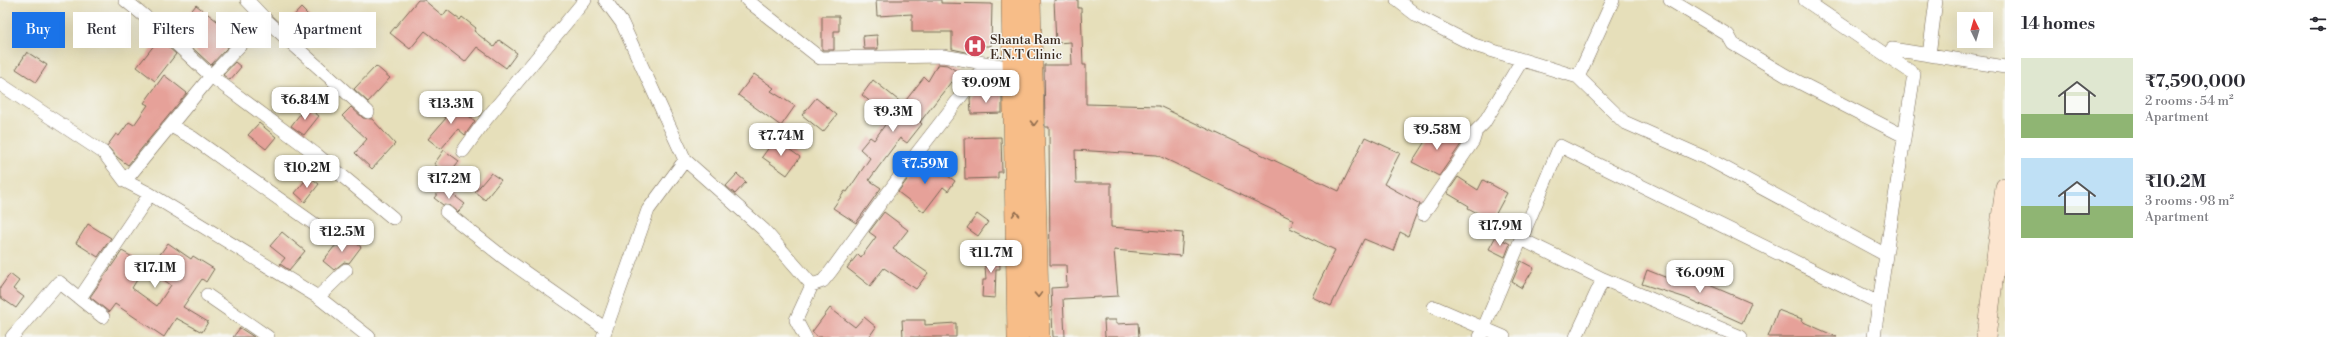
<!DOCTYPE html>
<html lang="en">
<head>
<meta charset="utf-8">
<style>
	:root { --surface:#fff; --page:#f7f7f7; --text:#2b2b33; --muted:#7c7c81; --accent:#1a73e8 }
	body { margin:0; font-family:"Libre Bodoni",serif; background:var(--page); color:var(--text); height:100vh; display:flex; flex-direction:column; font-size:15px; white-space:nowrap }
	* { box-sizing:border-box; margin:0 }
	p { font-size:13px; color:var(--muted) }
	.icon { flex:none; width:22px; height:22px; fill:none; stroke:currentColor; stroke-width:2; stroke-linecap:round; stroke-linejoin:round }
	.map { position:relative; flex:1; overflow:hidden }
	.drawer { display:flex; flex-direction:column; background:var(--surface); width:340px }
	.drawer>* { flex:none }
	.guide { position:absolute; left:12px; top:12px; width:380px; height:36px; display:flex; gap:8px }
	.needle { width:26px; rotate:355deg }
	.controls { position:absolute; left:1957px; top:12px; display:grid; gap:8px }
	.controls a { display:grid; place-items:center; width:36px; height:36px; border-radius:0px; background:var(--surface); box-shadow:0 4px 16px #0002; font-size:20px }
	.price { position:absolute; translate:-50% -34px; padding:0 9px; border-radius:8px; background:#fff; color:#222; font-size:13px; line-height:26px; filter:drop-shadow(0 1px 2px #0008) }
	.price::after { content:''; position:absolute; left:50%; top:24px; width:12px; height:9px; margin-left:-6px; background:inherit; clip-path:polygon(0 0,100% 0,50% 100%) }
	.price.selected { background:var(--accent); color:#fff }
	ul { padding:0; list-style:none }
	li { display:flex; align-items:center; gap:12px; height:100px; padding:0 16px }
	li span { display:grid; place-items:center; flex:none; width:112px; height:80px; border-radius:0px; color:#555 }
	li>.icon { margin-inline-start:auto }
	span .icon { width:48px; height:48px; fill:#fffc; stroke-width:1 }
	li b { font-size:17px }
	h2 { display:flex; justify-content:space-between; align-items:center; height:48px; padding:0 16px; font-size:17px }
	.pill { padding:0 14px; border-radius:0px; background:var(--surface); box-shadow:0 4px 16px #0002; font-size:14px; line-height:36px }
	.pill.selected { background:var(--accent); color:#fff }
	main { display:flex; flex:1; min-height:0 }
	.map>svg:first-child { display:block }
	.building { fill:#e6a199 }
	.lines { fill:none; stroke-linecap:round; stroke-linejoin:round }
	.street-casing { stroke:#776955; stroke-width:14 }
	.secondary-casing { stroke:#776955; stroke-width:20 }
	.primary-casing { stroke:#776955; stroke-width:22 }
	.street { stroke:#fff; stroke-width:13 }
	.secondary { stroke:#fce5cf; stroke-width:19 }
	.primary { stroke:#f7bd88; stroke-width:21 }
	.oneway { stroke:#906c4e }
	.labels { text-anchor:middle; stroke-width:3; stroke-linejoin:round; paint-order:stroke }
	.poi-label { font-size:13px; fill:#3b2a1e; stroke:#f6f6f2; text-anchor:start }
</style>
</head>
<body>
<main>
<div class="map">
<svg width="2005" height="337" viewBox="0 0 2005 337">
	<rect width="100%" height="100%" fill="#f6f6f2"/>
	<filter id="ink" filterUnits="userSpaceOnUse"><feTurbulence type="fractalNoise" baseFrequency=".025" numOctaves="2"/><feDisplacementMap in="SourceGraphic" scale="8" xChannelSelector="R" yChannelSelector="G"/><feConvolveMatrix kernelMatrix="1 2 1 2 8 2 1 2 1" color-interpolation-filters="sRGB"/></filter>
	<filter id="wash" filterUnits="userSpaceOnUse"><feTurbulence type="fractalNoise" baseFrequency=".012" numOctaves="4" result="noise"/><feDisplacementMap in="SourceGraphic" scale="16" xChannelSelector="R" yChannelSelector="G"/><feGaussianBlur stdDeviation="0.9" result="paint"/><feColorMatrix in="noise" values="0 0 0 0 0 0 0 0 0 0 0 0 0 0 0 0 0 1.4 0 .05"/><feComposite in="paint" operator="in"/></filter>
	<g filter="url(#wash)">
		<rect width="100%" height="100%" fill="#e6dfba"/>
		<g id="blocks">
			<path class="building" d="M418,0h6l19,16 4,-6 13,10 2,-3 14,11 -2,3 20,16 5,-7 18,13 -11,15 -29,-21 -12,15 -40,-31 -15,18 -20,-16z
				M876,0h65v3l51,1 -1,42h-21l1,7 -19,-4v-17h-40v-18l-35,2z
				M1054,0h24v8h3l2,57h3v39l73,2 180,85 26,-54 35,16 -16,31 36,20 -12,32 -8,-4 -7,19 -29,-12 -33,67 -19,-9 23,-47 -45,-22 4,-8 -137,-65 -82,-5 1,33h35v44l72,6 -2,23 -67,-6 4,46 -55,3 2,38h-12l-2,-49 16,-1 -1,-22h-16l-1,-138h-4l-1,-62h28l-1,-23 -15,1z
				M196,5l29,22 2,-3 13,10 -29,31 -36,-33z
				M301,8l16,16 -16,17 -17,-15z
				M822,16h17v15h-5v19h-12z
				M877,35l1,14h-14l-1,-13z
				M159,39l17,15 -21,27 -18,-14z
				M27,52l20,13 -11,17 -20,-13z
				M235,62l6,5 -11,13 -7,-5z
				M938,64l9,1 19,12 -8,9 -7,-4 -31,40 2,2 -15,19 -7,-5 -31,42 12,8 -25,35 -23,-15 12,-17 2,1 23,-34 -10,-9 10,-12 4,3 16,-22 -28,-23 11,-15 30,24 21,-27 4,4z
				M376,66l14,12 -22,24 -14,-13z
				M754,74l20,14 -3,3 24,15 -14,20 -43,-31z
				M164,75l23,18 -59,72 -11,-8 -10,-11 9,-12 3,2 10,-14 5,3 14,-20 -4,-2z
				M1002,93v20l-31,1 -1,-16 3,-4z
				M816,98l21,17 -14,17 -21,-17z
				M450,101l25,20 -10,14 -7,-6 -17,20 -13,-10 18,-21 -6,-5z
				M306,106l13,10 -15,19 -13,-9z
				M351,107l12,11 9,1 23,25 -23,25 -17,-16 12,-14 -25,-23z
				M259,123l17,14 -10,12 -18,-14z
				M1434,127l30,13 -25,36 -27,-14z
				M1001,137l1,35h-4v6l-33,1 -1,-41z
				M775,139l25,18 -13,18 -25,-18z
				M444,150l15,11 -11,14 -14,-11z
				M923,158l32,23 -7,10 -5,-4 -19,25 -26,-20z
				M491,173l10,7 -16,20 -10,-8z
				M737,174l9,8 -11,12 -9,-8z
				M309,176l10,8 -14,18 -10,-9z
				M1458,177l20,13 5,-10 24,13 -15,28 -24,-13 1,-2 -22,-13z
				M443,187l22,17 -7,8 -7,-6 -8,-1 -9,-7z
				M884,212l24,18 -15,19 35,24 -12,16 -32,-21 -14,18 -23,-18 11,-14 3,3 15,-20 -7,-5z
				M977,214l11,8 -10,14 -11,-8z
				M88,224l23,14 -13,19 -22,-14z
				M282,232l23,19 -16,19 -9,-6 5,-6 -15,-12z
				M345,234l16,13 -12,16 -5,-1 -10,8 -11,-9 11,-14 9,-2z
				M1496,236l14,8 -5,13 -16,-8z
				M168,243l23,16 2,-3 21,13 -8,13 -4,-3 -19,28 25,15 -6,10 -26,-14 -12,19 -49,-33 -6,8 -19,-15 32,-46 24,14 -14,23 25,18 14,-21 -22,-15z
				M999,251l1,18h-4l-1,29 -13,-1 1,-17h3l-2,-28z
				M1521,261l13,7 -12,20 -10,-6z
				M1647,270l28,11 4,-9 72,31 -9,20 -56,-25 -44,-14z
				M10,274l9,7 -6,8 11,8 -8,11 -16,-11v-9z
				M830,308l25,19 9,-10 12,10 -7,10h-51l-6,-5z
				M1778,310l24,9 -1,2 36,16h-69z
				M902,320h23v5l31,-2v14h-53z
				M1104,320h12v4l22,-1 1,14h-34z
				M240,328l14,9h-21z"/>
		</g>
	</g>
	<g filter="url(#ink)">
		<use href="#blocks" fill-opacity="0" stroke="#776955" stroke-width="1"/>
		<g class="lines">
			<g class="street-casing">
				<path id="street" d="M125,0l33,27 53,49 106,79 76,63
					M747,0l73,58 123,-2 70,12
					M1397,0l22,17 55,28 104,32 46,45 86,38 176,95 -12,82
					M1670,0l58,35 5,9 52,31 119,61
					M1805,0l109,74 -28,181
					M265,19l103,93
					M1892,49l113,18
					M1929,55l7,-55
					M1578,77l35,-77
					M0,84l104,69 21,28 25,13 -70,104
					M168,128l5,-1 20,11 144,102
					M463,151l24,-33 98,-118
					M685,160l79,70 48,55 11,-4 8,-10 86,-118 69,-89
					M125,181l86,-105 54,-57 -18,-19
					M150,194l168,103 51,40
					M446,212l57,45 103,72
					M1423,214l50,-73 3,-10 8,-8 38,-63
					M1603,279l138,58
					M207,295l61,42
					M318,297l28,-27
					M1434,307l70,30
					M12,337l47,-55 44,35
					M603,337l45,-127 37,-50 -63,-137 -17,-23
					M805,337l-9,-17 16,-35
					M1480,337l41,-98
					M1576,337l27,-58 -82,-40 39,-93 319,157"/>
			</g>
			<g class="secondary-casing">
				<path id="secondary" d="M1986,337l19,-150"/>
			</g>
			<g class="primary-casing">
				<path id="primary" d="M1012,0l6,337
					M1030,0l9,337"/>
			</g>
			<use href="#street" class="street"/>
			<use href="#secondary" class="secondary"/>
			<use href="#primary" class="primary"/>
		</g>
		<defs><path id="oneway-chevron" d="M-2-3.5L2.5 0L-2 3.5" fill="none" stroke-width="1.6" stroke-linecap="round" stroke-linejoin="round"/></defs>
		<g class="oneway">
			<use href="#oneway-chevron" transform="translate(1034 123) rotate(88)"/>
			<use href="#oneway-chevron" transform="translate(1016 214) rotate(-91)"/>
			<use href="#oneway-chevron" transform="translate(1038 295) rotate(88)"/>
		</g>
	</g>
	<defs>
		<g id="hospital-disc" transform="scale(1.15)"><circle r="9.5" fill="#d1495b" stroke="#f6f6f2"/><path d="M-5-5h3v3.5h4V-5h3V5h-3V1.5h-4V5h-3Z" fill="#fff"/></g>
	</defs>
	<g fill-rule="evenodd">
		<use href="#hospital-disc" x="975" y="46"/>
	</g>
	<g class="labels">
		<g class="poi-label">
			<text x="990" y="44">Shanta Ram<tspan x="990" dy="15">E.N.T Clinic</tspan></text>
		</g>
	</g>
</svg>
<div class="controls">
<a><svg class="needle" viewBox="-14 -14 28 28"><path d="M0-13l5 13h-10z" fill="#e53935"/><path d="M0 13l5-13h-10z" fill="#7c7c81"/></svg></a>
</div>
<b class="price" style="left:986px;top:104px">₹9.09M</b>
<b class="price" style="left:305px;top:121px">₹6.84M</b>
<b class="price" style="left:451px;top:125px">₹13.3M</b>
<b class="price" style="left:893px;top:133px">₹9.3M</b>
<b class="price" style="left:1437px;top:151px">₹9.58M</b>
<b class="price" style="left:781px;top:157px">₹7.74M</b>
<b class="price selected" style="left:925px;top:185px">₹7.59M</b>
<b class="price" style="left:307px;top:189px">₹10.2M</b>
<b class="price" style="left:449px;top:200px">₹17.2M</b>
<b class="price" style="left:1500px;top:247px">₹17.9M</b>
<b class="price" style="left:342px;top:253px">₹12.5M</b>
<b class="price" style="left:991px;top:274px">₹11.7M</b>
<b class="price" style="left:155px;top:289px">₹17.1M</b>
<b class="price" style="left:1700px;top:294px">₹6.09M</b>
<div class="guide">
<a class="pill selected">Buy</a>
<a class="pill">Rent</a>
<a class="pill">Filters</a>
<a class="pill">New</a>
<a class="pill">Apartment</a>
</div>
</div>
<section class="drawer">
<h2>14 homes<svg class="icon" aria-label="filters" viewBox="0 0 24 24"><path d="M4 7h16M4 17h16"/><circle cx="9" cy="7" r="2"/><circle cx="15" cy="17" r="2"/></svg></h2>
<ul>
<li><span style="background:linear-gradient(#dfe7d0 70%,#8fb573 0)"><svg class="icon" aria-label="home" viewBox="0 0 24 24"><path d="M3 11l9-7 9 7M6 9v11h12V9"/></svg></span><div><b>₹7,590,000</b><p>2 rooms · 54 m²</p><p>Apartment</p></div></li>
<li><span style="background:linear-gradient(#bfe0f5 60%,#8fb573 0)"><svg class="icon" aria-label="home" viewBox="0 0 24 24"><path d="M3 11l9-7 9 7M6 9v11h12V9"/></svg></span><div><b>₹10.2M</b><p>3 rooms · 98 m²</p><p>Apartment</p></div></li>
</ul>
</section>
</main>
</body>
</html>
